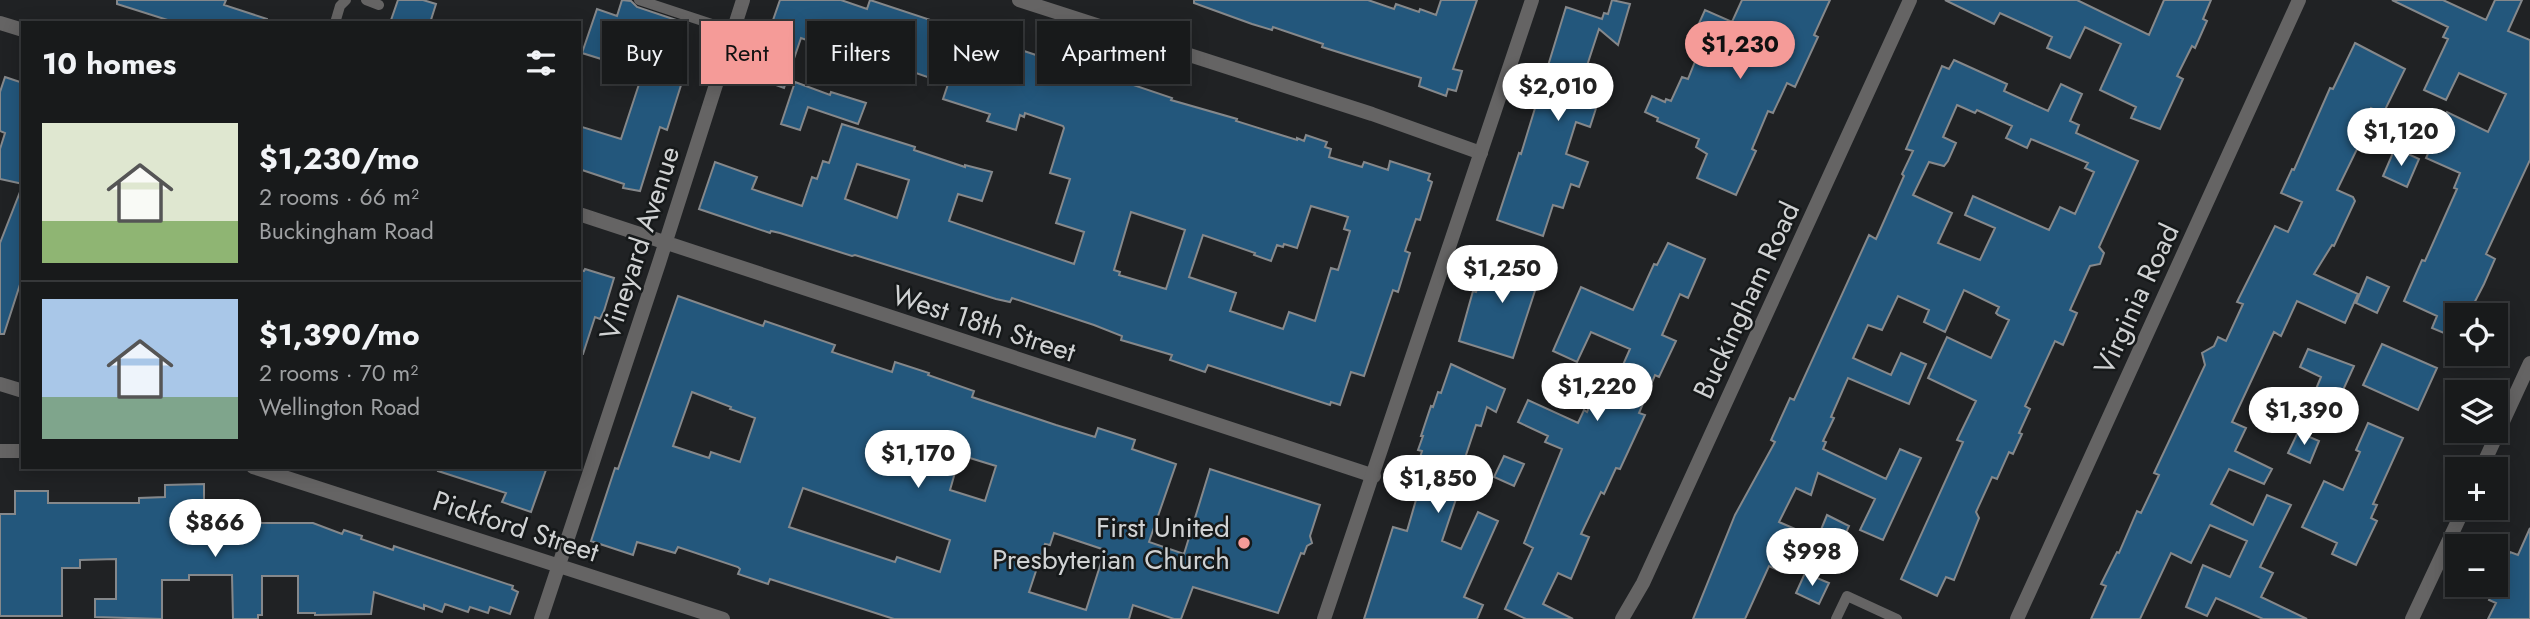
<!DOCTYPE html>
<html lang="en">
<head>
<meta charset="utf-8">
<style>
	:root { --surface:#181a1b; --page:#212324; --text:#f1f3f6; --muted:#9fa1a3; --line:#36383a; --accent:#f59b98 }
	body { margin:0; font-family:Jost,sans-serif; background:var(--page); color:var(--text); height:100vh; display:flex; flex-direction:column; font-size:26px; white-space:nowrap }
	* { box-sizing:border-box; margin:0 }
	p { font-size:23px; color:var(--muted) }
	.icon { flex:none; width:38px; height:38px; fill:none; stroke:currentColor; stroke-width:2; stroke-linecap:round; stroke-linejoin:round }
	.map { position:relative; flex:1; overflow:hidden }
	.drawer { position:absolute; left:21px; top:21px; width:560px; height:448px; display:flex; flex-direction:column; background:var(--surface); border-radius:0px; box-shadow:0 4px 18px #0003,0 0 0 2px var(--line) }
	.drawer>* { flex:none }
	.hud { position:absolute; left:602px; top:21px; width:665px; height:63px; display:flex; gap:14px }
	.tools { position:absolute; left:2445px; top:303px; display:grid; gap:14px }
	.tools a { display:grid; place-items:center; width:63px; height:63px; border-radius:0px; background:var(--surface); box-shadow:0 4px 18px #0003,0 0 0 2px var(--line); font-size:35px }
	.price { position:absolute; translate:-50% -60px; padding:0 16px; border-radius:24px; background:#fff; color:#222; font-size:23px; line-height:46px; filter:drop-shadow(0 2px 4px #0008) }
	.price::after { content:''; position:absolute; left:50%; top:42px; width:21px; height:16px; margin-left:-10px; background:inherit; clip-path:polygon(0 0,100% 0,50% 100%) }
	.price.on { background:var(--accent); color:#111 }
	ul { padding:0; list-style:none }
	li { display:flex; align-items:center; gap:21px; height:175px; padding:0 21px }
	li+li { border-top:2px solid var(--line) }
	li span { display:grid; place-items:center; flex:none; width:196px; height:140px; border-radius:0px; color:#555 }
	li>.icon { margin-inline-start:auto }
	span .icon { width:84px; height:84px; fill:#fffc; stroke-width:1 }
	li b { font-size:30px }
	h2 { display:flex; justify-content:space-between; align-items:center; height:84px; padding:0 21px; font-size:30px }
	.tag { padding:0 24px; border-radius:0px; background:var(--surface); box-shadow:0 4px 18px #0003,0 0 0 2px var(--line); font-size:24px; line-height:63px }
	.tag.on { background:var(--accent); color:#111 }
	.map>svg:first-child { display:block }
	.building { fill:#23577c; stroke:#85888b; stroke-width:2; fill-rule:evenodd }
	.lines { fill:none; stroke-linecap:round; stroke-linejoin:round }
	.service { stroke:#656464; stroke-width:10 }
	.minor { stroke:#656464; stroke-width:14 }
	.tertiary { stroke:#656464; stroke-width:14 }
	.poi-dot { fill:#f59b98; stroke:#16191a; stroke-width:2.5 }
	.labels { text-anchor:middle; stroke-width:5; stroke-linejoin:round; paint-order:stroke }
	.street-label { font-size:28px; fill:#d0d2d3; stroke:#16191a }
	.poi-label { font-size:28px; fill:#d0d2d3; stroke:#16191a; text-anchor:end }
</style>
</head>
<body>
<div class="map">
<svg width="2530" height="619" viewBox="0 0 2530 619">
	<rect width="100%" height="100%" fill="#202224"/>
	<path class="building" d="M117,0h109l-2,5 43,14v4h-90l-60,-19z
		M398,0h25l13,4 -6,19h-40z
		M622,0l9,1 6,6 51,17 -18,54 12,4 -15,48 -7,-3 -20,64 -17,-3 1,-4 -45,-15v-43l42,13 22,-67 -61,-19 15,-44 20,7z
		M780,0h61l26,9 3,-9 187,62 1,-5 23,8 -1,2 92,31 -1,2 66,19 -1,2 61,19v-2l7,3 2,-6 21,7 -2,5 6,2 -2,8 33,10 2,-5 24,8 2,-9 40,13 -2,6 4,2 -12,38 -4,-1 -11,32 5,2 -12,39 -5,-2 -29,86 -13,-4 -11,33 -9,-3 -1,3 -122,-40 -3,7 -35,-12 2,-5 -51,-15 1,-4 -28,-11 -82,-27 -2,4 -14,-3 -141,-44 -3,1 -72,-23 -9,-2 -1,2 -71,-24 16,-47 42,15 -5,12 50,17 10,-29 5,2 6,-18 6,2 13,-39 73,23 -1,3 51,17v-2l27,7 -10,29 -24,-7 -9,27 125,43 10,-32 -28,-9 14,-44 -20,-6 14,-45 -1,-2 -38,-13 -1,4 -4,-2 -4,15 -29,-9 3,-7 -47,-15 5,-15 -58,-20 -2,4 -87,-30 -17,50 -36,-13 8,-31 8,2zM857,164l52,16 -12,38 -52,-19zM1311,206l37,11 -4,12 6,2 -12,39 -7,-2 -16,53 -26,-9 -6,17 -53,-18 6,-18 -47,-16 14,-42 52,18 -1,2 17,6 6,-16 6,2 1,-3 13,4zM1131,212l54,18 -19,59 -47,-14 1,-3 -6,-2z
		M1194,0h174l26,9 2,-5 23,8 1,-3 16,6 5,-15h36l-24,69 9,2 -6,20 -8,-2 -2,7 -27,-10 2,-8 -99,-31 1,-3 -50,-17 -1,3 -20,-6 -58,-21z
		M1612,0l18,4 -12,41 -19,-16 -17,52 5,2 -4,11 16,5 -9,28 -14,-5 -10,32 22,8 -9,25 -8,-3 -8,24 -10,-3 -10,31 -46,-16 22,-67 2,1 45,-147 36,12 2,-6 4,1z
		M1742,0h88l-16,35 4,2 -23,50 -8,-4 -14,30 -5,-2 -16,38 4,2 -20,44 -39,-17 10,-24 -11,-7 3,-8 -42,-18 1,-3 -13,-6 7,-16 13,6 1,-3 5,2 11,-24 6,2 14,-35 -10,-5 13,-29 27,12z
		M1945,0h132l72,35 15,-35h47l-8,19 4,2 -12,27 -3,-2 -15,30 6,3 -23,50 -29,-11 5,-11 -36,-17 21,-46 -36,-17 -15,31 -23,-10 5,-11 -52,-24 -6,11z
		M2392,0h51l43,20 9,-20h27l-14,31 22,9v120l-44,94 9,5 -11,25 -16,31h-11v20l-5,-2 -1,3 -19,-8 5,-12 -33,-15 18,-41 3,1 32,-72 -3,-1 6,-15 -34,-15 21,-46 41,20 18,-38 -47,-21 -13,27 -22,-10 24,-51 -5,-2 5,-10z
		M2355,43l50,26 -22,45 -12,-6 -8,17 -9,5 5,2 -3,6 5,3 -24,49 16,7 2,4 -21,45 -2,-1 -18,29 44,20 -13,29 -48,-22 -16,35 -7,-4 -42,90 14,6 -11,23 37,18 -8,15 -35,-15 -18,35 42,21 14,-30 24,10 -31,62 13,6 -12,24 46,22h-44l-47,-21 -9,18 -21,-9 17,-42 27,12 17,-36 -37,-16 -19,38 -20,-10 -31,66h-49l15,-33 -5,-2 16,-32 2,1 18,-42 4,2 18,-38 -5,-2 51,-108 -3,-12 12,-7 4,-9 8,4 17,-37 -6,-2 38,-76 13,6 14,-30 -21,-9 11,-24 2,1 36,-82 3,1z
		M1954,60l53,24 -3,7 44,20 13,-27 21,10 -12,27 9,4 -3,8 62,28 -39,86 5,6 -4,11 -10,2 -20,44 7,3 -14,32 -8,-4 -30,65 5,3 -11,24 3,1 -9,20 -4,-2 -12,27 -5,-2 -16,35 3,6 -25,62 -8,-3 -9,19 -36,-17 62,-137 -6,-2 19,-39 -48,-23 19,-41 44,21 18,-38 -11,-5 -2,-2 3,-6 -35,-17 -19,42 -21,-10 5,-12 -31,-14 -16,34 -14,-5 -15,33 38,17 10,-22 25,11 -17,40 -61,-26 -17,39 3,1 -11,23 3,1 -3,7 63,30 14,-30 21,9 -38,82 -23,-10 15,-31 -57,-26 -7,22 -15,-7 -17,34 21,9 -18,41 -13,-6 -24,53h-52l42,-104 40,-73 -4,-2 19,-42 4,2 75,-165 7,4 28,-63 -2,-2 11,-23 -7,-2 36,-83 7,3zM1957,105l18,8 2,-3 35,16 -6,12 21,10 4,-9 57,24 -3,5 9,4 -19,42 -15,-7 -11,23 -76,-34 -8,19 30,13 -15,32 -42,-17 14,-30 -39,-18 16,-33 15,4 4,-5 8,-18 -13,-6z
		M5,77l18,6v101l-23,-5v-30l5,-16 -5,-2v-39z
		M795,82l35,13 1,-3 35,11 -8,21 -50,-17 -8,23 -19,-6z
		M2395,148l24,11 -12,28 -24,-11z
		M20,192h3v83l-19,59h-4v-91z
		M1668,243l37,16 -17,39 -8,-4 -18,41 14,6 -17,36 -4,-2 -16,38 6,2 -25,54 -4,-1 -12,26 -3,-2 -20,42 8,3 -18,42 -13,-6 -15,31 30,15h-47l-21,-10 28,-61 -9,-5 38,-94 -17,-7 3,-6 -30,-14 10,-22 50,23 6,-13 3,2 9,-19 12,6 22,-50 -39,-17 -14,30 -24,-11 28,-64 52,23 21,-46 3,1z
		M1530,248l17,6 -34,104 -54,-17 14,-50 3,1 13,-32 33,11z
		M585,269l29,9 -10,33 -4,8 -5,-2 -12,37h-4v-84l5,1z
		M2367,277l22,10 -12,26 -21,-10z
		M678,296l85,30 2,-5 70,24 -3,7 60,20 3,-10 34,11 -1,2 46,16 -2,6 84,28 39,12 3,-9 37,12 -3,9 44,15 -27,78 35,12 26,-85 110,36 -10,31 2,7 -5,3 -3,8 -3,-1 -23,60 -85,-26 -12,32h-7l-41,-14 -4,14h-235l-124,-40 -2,5 -30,-10 2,-5 -2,-2 -60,-20 -3,6 -38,-11 -4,13 -42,-14 24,-73 3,1zM692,392l39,15 -1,2 25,9 -15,44 -29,-10 -2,6 -36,-12zM960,455l36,11 -11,35 -35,-11zM803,488l147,52 -10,32 -43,-15 -2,5 -106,-35zM1054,533l51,17 -19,60 -57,-18 16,-48 5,1z
		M2382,344l55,24 -19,42 -55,-25z
		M2308,349l46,17 -15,33 -23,-10 5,-12 -21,-10z
		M1451,364l54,25 -9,23 -9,-5 -6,19 -5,-1 -16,48 4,2 -22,66 19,8 17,-37 20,9 -34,76 19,8 -6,14h-113l29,-92 14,4 11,-38 -8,-3 12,-39 -4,-1 5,-14h-2l10,-30 2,1 5,-15 3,1z
		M2281,403l19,9 -7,17 -19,-9z
		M2368,423l35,15 -30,66 4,1 -6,13 6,3 -21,44 -24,-11 5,-11 -35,-16 22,-46 19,9 17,-38 -4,-2z
		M2298,432l21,9 -9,22 -22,-10z
		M1504,456l20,8 -10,22 -20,-9z
		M439,467h108l-16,45 -29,-10 4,-9 -68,-22z
		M204,484v24h40v15h69l29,11 2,-4 18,6 -1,3 32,11 1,-4 119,40 -1,3 6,3 -8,22 -20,-7 -2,6 -18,-6 -2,5 -23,-8 -3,8 -18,-7v4l-50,-17 -3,22 -56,1v-2h-17v-37h-36v39h-4v4h-25l-1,-44h-43v5h-27v39l-67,-2v-18h21v-40l-36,1v8h-18v48h-62v-102h15v-23h33v12h91v-5l26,-1v-12z
		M1827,515l22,11 -9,21 -22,-10z
		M2530,528v91h-42l8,-16 -7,-3 21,-48 8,3z
		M1805,573l24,10 -10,21 -23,-11z"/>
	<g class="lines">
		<path class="service" d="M366,0l13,5
			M639,0l94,31
			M335,23l5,-17 6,-6
			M1836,619l11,-23 50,23"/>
		<path class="minor" d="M1019,0l353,114 109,39
			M0,23l23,7
			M579,214l795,262
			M0,384l23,7
			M0,451h23
			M253,467l470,152
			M2481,469l49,-106
			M541,619l118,-356 84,-263
			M1622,619l21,-36 267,-583
			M2017,619l282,-619
			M2412,619l52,-111"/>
		<path class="tertiary" d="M1324,619l208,-619"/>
	</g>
	<circle class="poi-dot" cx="1244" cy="543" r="7"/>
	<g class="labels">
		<g class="street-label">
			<text transform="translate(639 243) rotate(-72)" y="10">Vineyard Avenue</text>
			<text transform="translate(2136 299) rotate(-65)" y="10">Virginia Road</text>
			<text transform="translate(1746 300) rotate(-65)" y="10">Buckingham Road</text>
			<text transform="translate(984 323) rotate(18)" y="10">West 18th Street</text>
			<text transform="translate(516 526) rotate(18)" y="10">Pickford Street</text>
		</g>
		<g class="poi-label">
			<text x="1230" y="537">First United<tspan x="1230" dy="32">Presbyterian Church</tspan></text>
		</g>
	</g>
</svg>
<div class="tools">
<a><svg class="icon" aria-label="locate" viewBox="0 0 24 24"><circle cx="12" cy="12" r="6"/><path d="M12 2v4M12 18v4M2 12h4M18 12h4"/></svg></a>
<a><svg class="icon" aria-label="layers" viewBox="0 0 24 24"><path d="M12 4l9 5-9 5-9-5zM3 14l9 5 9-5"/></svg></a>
<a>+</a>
<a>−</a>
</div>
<b class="price on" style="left:1740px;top:81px">$1,230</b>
<b class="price" style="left:1558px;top:123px">$2,010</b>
<b class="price" style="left:2401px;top:168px">$1,120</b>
<b class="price" style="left:1502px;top:305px">$1,250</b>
<b class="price" style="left:1597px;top:423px">$1,220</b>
<b class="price" style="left:2304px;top:447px">$1,390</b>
<b class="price" style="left:918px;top:490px">$1,170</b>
<b class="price" style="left:1438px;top:515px">$1,850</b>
<b class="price" style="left:215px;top:559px">$866</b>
<b class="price" style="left:1812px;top:588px">$998</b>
<div class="hud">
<a class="tag">Buy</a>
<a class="tag on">Rent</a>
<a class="tag">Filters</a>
<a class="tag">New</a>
<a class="tag">Apartment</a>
</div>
<section class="drawer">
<h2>10 homes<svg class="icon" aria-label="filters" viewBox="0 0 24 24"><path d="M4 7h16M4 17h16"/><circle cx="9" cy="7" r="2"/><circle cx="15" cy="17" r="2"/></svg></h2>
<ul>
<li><span style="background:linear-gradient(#dfe7d0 70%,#8fb573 0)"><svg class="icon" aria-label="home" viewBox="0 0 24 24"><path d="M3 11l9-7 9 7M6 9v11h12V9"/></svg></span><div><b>$1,230/mo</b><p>2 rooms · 66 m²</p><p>Buckingham Road</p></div></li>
<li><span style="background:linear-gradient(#a9c7e8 70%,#7fa58c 0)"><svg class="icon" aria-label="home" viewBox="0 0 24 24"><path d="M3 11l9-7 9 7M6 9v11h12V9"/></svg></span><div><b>$1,390/mo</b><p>2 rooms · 70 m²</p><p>Wellington Road</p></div></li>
</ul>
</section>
</div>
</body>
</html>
